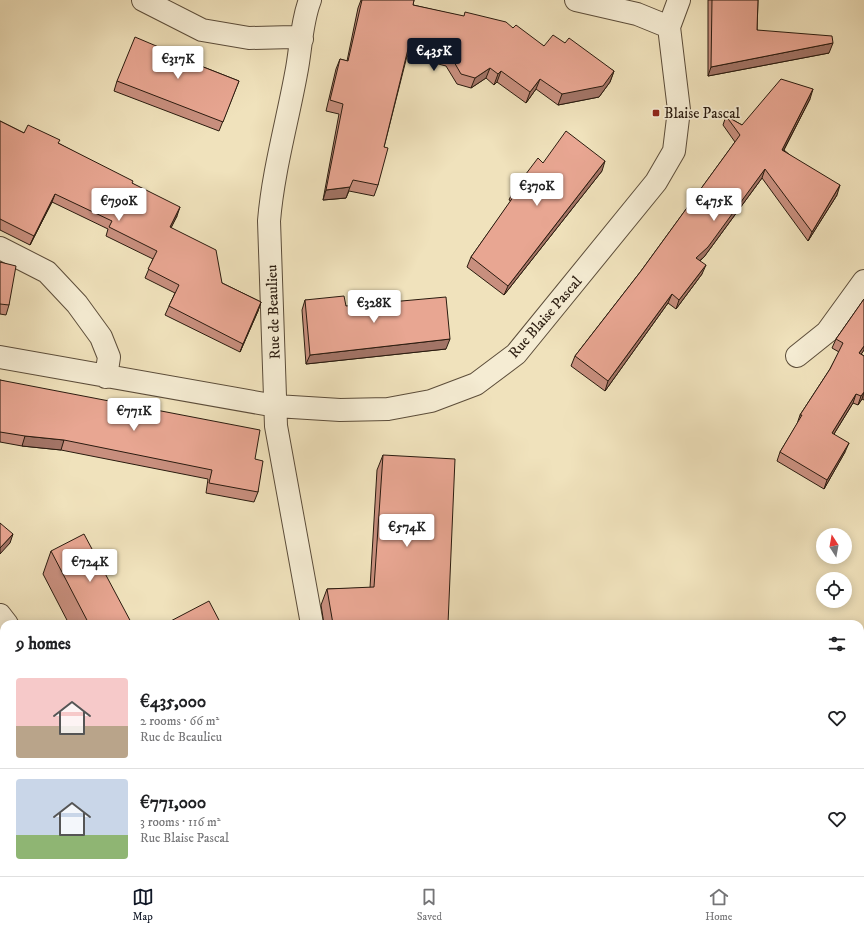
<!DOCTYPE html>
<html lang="en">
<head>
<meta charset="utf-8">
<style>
	:root { --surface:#fff; --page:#f6f6f6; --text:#202124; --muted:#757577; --line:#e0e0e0; --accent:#111827 }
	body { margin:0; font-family:"IM FELL DW Pica",serif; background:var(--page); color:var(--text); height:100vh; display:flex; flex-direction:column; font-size:15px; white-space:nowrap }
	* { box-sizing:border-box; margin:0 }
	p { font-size:13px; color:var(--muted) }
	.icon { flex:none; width:22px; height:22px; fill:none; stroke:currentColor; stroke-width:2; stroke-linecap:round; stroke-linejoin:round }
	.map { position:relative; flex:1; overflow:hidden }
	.side { position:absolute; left:0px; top:620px; width:864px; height:256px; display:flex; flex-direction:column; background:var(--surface); border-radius:12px 12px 0 0; box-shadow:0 2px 10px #0003 }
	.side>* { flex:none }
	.needle { width:26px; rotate:349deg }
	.controls { position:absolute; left:816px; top:528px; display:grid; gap:8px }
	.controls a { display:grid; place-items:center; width:36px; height:36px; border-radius:50%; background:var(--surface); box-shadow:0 2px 10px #0003; font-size:20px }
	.price { position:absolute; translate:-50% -34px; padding:0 9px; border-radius:4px; background:#fff; color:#222; font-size:13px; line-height:26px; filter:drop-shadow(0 1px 2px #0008) }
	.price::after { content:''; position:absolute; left:50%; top:24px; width:12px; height:9px; margin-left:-6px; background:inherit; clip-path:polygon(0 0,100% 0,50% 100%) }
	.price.active { background:var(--accent); color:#fff }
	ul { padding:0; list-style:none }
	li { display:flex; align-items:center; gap:12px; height:100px; padding:0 16px }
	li+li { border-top:1px solid var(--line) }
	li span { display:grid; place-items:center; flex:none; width:112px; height:80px; border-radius:4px; color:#555 }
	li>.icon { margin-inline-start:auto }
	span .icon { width:48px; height:48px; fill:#fffc; stroke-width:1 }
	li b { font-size:17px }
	h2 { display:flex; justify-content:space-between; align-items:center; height:48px; padding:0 16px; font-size:17px }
	.menu { display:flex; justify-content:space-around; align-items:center; height:56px; border-top:1px solid var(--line); background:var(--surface); font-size:11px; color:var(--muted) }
	.menu a { display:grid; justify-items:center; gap:2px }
	.menu .active { color:var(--accent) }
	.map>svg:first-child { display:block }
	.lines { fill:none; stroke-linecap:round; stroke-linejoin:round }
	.street-casing { stroke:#5c4d3a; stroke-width:24 }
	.street { stroke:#f5ecd3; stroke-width:22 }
	.wall { fill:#c88f7e; stroke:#2a1b0f }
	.shaded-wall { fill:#a27466; stroke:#2a1b0f }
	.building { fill:#e8a692; stroke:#2a1b0f }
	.poi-dot { fill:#8f2418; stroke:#f5ecd3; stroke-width:1.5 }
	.labels { text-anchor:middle; stroke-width:3.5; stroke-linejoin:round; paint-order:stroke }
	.poi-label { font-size:15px; fill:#2a1b0f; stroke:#f5ecd3; text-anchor:start }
	.street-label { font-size:15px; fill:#2a1b0f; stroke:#f5ecd3 }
</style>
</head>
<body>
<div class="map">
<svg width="864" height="876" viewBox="0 0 864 876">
	<rect width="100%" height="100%" fill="#f0e2bc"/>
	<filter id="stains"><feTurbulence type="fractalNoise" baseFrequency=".005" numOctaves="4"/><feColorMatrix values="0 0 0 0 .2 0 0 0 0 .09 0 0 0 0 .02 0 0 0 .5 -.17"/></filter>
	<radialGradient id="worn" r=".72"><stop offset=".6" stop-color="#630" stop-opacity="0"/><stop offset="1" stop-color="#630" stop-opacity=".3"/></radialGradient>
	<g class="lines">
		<g class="street-casing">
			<path id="street" d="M143,0l59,30 47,8 44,-1 9,2
				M310,0c-9,23 -9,50 -14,74 -9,49 -23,98 -27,147l7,205 36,198
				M576,0l61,14 32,13
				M0,248l47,24 30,32 24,33 8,20 -3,20
				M797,356l30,-24 37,-51
				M0,357l276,49 64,4 48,-1 43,-8 45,-17 40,-30 140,-172 18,-31 5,-41 -10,-83 10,-27
				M0,615l7,9
				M141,872l2,4
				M353,872l1,4"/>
		</g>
		<use href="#street" class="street"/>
	</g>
	<path class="wall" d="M361,0h53l-1,5 100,23 31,18 21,-3 49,28 -4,11 -11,15 -41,8 -22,-16 -10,14 -29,-21 -3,3 -8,-7 -15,10 -14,-4 -11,-18 -39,-10 -23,91 -6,38 -4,11 -25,-5 -3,7 -23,2 16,-86 -13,-3 10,-42 4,-10 7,2 11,-53z
		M708,0h50l-1,30 72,23 -121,23z
		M160,50l79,31 -20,50 -105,-40 3,-10z
		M810,99l-26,51 53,45 -29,46 -46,-63 -58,79 -4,4 2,13 -26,35 -8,-6 -63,88 -34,-25 4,-10 66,-85 94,-129 -12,-17 3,-9 16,9z
		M0,121l24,12 34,10 74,40 45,33 -6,11 51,56 39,19 -3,9 -18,41 -75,-37 4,-9 6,-13 -30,-15 8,-19 -47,-23 2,-7 -56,-27 -22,43 -30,-15z
		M543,163l59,8 -98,124 -37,-28 4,-10 40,-56 -2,-1 4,-9z
		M0,262l9,43 -3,10 -6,-1z
		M864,299v51l-3,4 3,2v44l-2,-1 -4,6 -5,-2 -19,31 11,18 -21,37 -47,-28 3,-9 17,-28 3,-9 30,-46 9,-17 -7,-4 4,-9z
		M305,300l41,6 100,43 -140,15 -4,-54z
		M0,380l255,79 3,33 -4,10 -48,-9 2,-14 -147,-29 -39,-4 -22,-4z
		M383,455l65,169h-124l-3,-19 6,-16 43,-1 7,-118z
		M51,551l81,73h-63l-26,-50z
		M4,772v100h91l-1,4h-90l-4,-7v-95z
		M860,778l4,2v96l-4,-4z
		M207,872h81l2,4h-81z"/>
	<path class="shaded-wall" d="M833,43l-4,10 -121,23 3,-9z
		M490,68l-4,10 -15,10 4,-10z
		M501,71l-4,11 -3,3 4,-11z
		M614,71l-4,11 -11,15 -41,8 4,-11z
		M540,79l-4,10 -10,14 4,-11z
		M813,89l-3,10 -31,60 3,-9z
		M605,161l-3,10 -98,124 4,-9z
		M765,169l-3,9 -58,79 -12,10 4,-9z
		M840,185l-3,10 -29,46 4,-9z
		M350,187l-4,11 -23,2 3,-10z
		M55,194l-3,8 -22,43 4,-9z
		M180,207l-3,9 -10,20 3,-9z
		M706,265l-4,9 -26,35 3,-9z
		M672,294l-4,9 -63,88 3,-10z
		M261,302l-3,9 -18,41 3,-8z
		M450,339l-4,10 -140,15 4,-9z
		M864,346v4l-8,12 3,-9z
		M864,392l-2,7 -4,6 3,-9z
		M856,394l-3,9 -24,39 3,-9z
		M25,436l39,4 -3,10 -39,-4z
		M849,443l-4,9 -21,37 3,-9z
		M13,534l-3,9 -10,11v-6z
		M80,872h15l-1,4h-22z"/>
	<path class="building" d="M362,0h52l-1,5 51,11 1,-4 41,10 7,6 3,-3 28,21 9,-11 12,8 4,-5 45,33 -11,15 -41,8 -22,-15 -10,13 -29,-21 -3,3 -8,-6 -15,10 -14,-4 -11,-19 -41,-10 -25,102 4,1 -10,37 -25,-5 -3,7 -24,3 17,-86 -13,-4 10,-41 8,2z
		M712,0h46l-1,30 75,6 1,7 -122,24z
		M135,37l26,11 -1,2 79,31 -16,41 -106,-41z
		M781,79l32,10 -31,61 58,35 -28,47 -47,-63 -57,78 -12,11 10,7 -27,35 -7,-6 -64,87 -33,-25 66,-85 99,-136 -14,-19 16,9z
		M0,121l24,12 4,-8 32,15 -2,3 75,38 -1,2 48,24 -10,20 46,23 6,33 39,19 -18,42 -74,-38 10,-21 -31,-16 9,-18 -48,-24 3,-6 -57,-27 -21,42 -34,-17z
		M566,131l39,30 -97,125 -37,-29 45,-64 -3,-2 25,-33 5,5z
		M0,262l16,4 -7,39 -9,-1z
		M344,296l2,10 100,-9 4,42 -140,16 -5,-55z
		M864,299v47l-5,7 5,3v36l-3,4 -5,-2 -24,39 17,10 -22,37 -47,-28 22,-37h-2l30,-46 13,-26 -7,-4z
		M0,380l260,50 -5,29 8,2 -5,31 -49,-9 3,-13 -148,-30 -39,-4 -25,-4z
		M383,455l72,4 -7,165h-115l-6,-35 47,-2z
		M0,523l13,11 -13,14z
		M84,534l48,90h-43l-38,-73z
		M209,601l12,23h-56z
		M4,772v67l-4,-8v-57z
		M860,778l4,2v67l-4,-1z
		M864,851v25h-28l4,-4h20v-17z
		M22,872h58l-8,4h-48z
		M227,872h61l2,4h-61z
		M416,875v1h-44z"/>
	<rect class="poi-dot" x="652" y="109" width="8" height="8" rx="2"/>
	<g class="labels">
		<g class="poi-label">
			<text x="664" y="118">Blaise Pascal</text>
		</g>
		<g class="street-label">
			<text transform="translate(273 312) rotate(-92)" y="5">Rue de Beaulieu</text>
			<text transform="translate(545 317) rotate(-49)" y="5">Rue Blaise Pascal</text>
		</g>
	</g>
	<rect width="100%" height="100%" filter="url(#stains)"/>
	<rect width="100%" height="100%" fill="url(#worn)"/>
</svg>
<div class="controls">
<a><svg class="needle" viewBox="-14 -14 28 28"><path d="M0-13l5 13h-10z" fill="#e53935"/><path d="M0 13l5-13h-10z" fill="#757577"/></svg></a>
<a><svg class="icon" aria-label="locate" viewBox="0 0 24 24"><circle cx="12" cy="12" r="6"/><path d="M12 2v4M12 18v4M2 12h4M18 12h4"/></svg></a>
</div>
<b class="price active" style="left:434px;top:72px">€435K</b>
<b class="price" style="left:178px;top:80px">€317K</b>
<b class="price" style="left:537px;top:207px">€370K</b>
<b class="price" style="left:119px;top:222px">€790K</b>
<b class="price" style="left:714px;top:222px">€475K</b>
<b class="price" style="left:374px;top:324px">€328K</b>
<b class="price" style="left:134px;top:432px">€771K</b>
<b class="price" style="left:407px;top:548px">€574K</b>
<b class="price" style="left:90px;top:583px">€724K</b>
<section class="side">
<h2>9 homes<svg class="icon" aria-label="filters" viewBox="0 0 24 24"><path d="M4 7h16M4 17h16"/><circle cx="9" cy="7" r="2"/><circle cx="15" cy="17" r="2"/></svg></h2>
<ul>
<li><span style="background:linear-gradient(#f6c9c9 60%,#b9a48a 0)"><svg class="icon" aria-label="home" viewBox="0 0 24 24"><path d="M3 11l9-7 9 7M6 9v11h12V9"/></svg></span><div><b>€435,000</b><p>2 rooms · 66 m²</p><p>Rue de Beaulieu</p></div><svg class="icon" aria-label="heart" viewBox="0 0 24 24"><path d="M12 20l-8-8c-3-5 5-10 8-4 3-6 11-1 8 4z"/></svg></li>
<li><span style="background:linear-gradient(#c9d6e8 70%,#8fb573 0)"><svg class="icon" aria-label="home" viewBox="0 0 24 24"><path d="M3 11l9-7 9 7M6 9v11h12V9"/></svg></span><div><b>€771,000</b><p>3 rooms · 116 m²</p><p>Rue Blaise Pascal</p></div><svg class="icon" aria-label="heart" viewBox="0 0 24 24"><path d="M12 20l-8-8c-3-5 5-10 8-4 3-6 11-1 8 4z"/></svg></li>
</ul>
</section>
</div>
<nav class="menu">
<a class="active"><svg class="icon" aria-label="map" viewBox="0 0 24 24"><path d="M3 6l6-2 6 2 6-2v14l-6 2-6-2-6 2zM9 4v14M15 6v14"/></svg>Map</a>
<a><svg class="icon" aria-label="saved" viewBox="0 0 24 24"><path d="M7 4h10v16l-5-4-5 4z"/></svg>Saved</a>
<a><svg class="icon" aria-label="home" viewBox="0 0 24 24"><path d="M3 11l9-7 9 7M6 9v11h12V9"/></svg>Home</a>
</nav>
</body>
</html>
